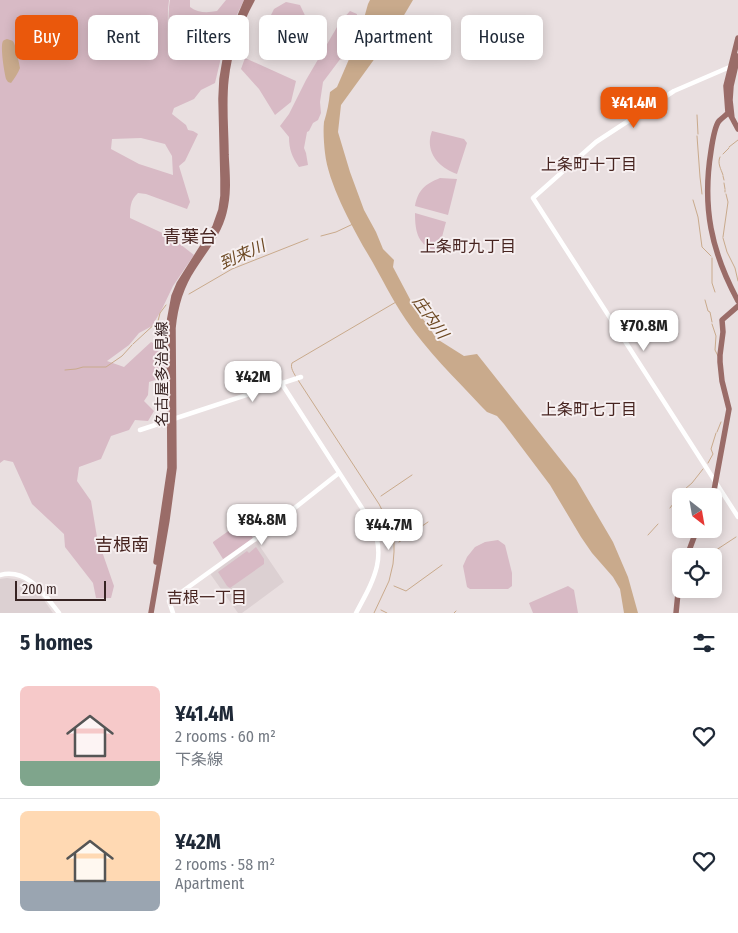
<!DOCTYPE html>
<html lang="en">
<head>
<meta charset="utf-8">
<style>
	:root { --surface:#fff; --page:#f6f6f7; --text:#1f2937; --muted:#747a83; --line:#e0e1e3; --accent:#ea580c }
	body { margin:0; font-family:"Fira Sans Condensed","Noto Sans JP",sans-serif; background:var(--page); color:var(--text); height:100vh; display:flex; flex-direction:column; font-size:19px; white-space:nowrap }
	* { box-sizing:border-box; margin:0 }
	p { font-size:16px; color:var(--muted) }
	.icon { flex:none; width:28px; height:28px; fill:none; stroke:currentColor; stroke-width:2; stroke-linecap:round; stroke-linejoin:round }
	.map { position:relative; height:613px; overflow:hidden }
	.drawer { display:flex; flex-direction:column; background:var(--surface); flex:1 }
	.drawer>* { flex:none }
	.guide { position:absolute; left:15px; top:15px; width:709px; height:45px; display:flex; gap:10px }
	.needle { width:32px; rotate:149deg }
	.tools { position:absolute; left:672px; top:488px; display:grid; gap:10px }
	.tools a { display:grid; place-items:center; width:50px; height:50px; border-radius:8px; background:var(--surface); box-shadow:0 2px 12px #0003; font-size:25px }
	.scale { position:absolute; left:15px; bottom:12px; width:91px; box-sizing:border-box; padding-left:5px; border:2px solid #372322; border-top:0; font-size:14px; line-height:18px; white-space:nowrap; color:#372322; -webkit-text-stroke:4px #f6eff0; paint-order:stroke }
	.price { position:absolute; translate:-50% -42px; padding:0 11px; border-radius:10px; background:#fff; color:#222; font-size:16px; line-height:32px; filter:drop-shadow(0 1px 2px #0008) }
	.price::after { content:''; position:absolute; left:50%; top:30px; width:15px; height:11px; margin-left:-8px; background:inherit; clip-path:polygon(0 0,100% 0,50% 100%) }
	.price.selected { background:var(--accent); color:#fff }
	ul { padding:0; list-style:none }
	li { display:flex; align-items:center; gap:15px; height:125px; padding:0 20px }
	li+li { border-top:1px solid var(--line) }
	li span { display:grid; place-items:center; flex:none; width:140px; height:100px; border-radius:8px; color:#555 }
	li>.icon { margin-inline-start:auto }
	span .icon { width:60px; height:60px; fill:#fffc; stroke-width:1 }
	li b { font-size:21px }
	h2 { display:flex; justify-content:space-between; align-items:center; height:60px; padding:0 20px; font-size:21px }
	.tag { padding:0 18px; border-radius:8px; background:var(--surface); box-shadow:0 2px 12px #0003; font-size:18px; line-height:45px }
	.tag.selected { background:var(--accent); color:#fff }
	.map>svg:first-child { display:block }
	.built { fill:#dcd0d2 }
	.green { fill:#d8bac5; fill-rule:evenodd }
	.water { fill:#c9aa8c }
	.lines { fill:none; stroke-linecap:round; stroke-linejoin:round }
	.stream { stroke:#c9aa8c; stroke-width:1 }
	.tertiary { stroke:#fff; stroke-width:4.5 }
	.primary { stroke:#9a6c68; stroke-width:5.5 }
	.labels { text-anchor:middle; stroke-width:4; stroke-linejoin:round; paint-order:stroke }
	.street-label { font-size:15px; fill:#372322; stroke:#f6eff0 }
	.neighbourhood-label { font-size:16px; fill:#472420; stroke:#f6eff0 }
	.water-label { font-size:16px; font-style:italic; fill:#6c4822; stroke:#f6eff0 }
	.quarter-label { font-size:18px; fill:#472420; stroke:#f6eff0 }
</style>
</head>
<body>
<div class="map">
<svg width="738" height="613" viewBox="0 0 738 613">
	<rect width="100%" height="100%" fill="#e9dfe0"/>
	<path class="built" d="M255,542h2l27,40 -42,31h-4l-27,-38v-1z
		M7,578l14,2 10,5 5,4 17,24h-53v-34z"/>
	<path class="green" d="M0,0h169l-1,9 -1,52 2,-54 1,-7h20v7c8,6 17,6 27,4l9,-11h18l-12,25 -4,3 -13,55 -14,7 -7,9 -20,9 -2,6 14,11 2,5 5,1 5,3 -13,27 -6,5 11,36 -3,7 -41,-15 -8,-1c-8,7 -8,15 -8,25l41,19 23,18 -21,31 -11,23 -10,17 -13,7 -10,12 -22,16 17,6 27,-25c14,6 14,20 16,34l-18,6 -1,13 -4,6 10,10 -6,10 -13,-1 -6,10 -18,6 -10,23 -22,8 -2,14 14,20 6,36 17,49 -3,12h-15l-3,-15 -28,-36 -1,-13 -32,-30 -19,-42 -9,-2 -4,3zM141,138l24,6 7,12 1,19 -34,-11 -28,-15 1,-10z
		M286,2l14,3 10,21 -3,5 -7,3 -12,-2 -15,-8 -3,-7 4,-8z
		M350,11l7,3 -3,23 -4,9 -27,36 -3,20 1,11 -3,7 -5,3 -4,8 -2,1 -3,16 2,5 2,12 -9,2c-7,-10 -10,-18 -10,-30l-9,-11 9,-12 17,-34 34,-58z
		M245,58l51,23 -5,21 -16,13 -16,-26 -18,-20z
		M432,131l32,8 3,4 -10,31c-18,-6 -33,-22 -25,-43z
		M440,178l17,1 -9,36 -33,-9c3,-16 10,-22 25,-28z
		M415,213l31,9 -8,30c-20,-7 -23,-19 -23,-39z
		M241,522l2,1 10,15 -1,1 -29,20 -10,-16v-1z
		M498,540l7,5 7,28v13l-4,3h-38l-3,-2 -4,-21 4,-9 8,-10 10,-5z
		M256,547l8,12v5l-34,24 -3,-2 -9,-14 29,-21 2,2z
		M568,586l6,4 4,23h-45l-4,-10z"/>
	<path class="water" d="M370,0h43l-19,32 -53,73 -3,27 12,40 14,38 12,22 7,17 11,11 -1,7 19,36 25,36 27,17 13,-2 99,125 37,63 15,35 10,36h-14l-4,-24 -7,-12 -21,-24 -11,-16 -31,-52 -46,-61 -7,-8 -10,-4 -6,-6c-26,-28 -54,-55 -75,-86 -15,-22 -26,-46 -40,-69 -15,-26 -38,-69 -41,-98 -1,-9 -2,-22 -1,-31 3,-10 5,-19 6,-30l7,-5 22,-51 9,-32z
		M7,39c3,1 6,1 7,4 1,1 6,24 6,25 -2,5 -6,11 -9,15l-3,-1 -2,-3c-2,-8 -6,-33 -3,-38 1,-1 3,-2 4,-2z"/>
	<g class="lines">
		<path class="stream" d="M697,115l1,19
			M697,136l3,41 2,17
			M729,147l9,-7
			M723,154l6,-6
			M720,157c-3,6 1,12 3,18
			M723,176l1,4
			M724,183l1,6
			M725,190v2
			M693,200l5,17 4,30 9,9
			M321,236l15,-4 17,-8
			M723,237l5,-35 -2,-8
			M723,238l4,14 8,16 3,13
			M712,258v25l3,9
			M189,294l43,-25 76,-30
			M705,300l3,11 2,1 2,10
			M712,324l4,12 -1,14 3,6
			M133,344l25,-23 2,-8 6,-8
			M65,370l11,-1 7,-2h23l16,-11 10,-11
			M296,377c-2,-4 -6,-9 -4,-14l104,-61
			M298,380l81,124 9,18 6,19v11l-1,12 -4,17 -15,32
			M717,432l4,-10
			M708,463l5,-9 -2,-5 5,-16
			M684,490l1,-1 7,-6 11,-14
			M381,496l31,-21
			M670,508l12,-16
			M648,535l10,-11
			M399,542l29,-20
			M707,556l29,-19
			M394,586l12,5 36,-26
			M381,610l6,3
			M454,613l2,-2"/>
		<path class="tertiary" d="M732,66l-58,25 -78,51 -63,56 205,319
			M271,367l100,155c17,36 2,59 -15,91
			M140,430l161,-53
			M0,575c28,-7 44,19 59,38
			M173,613l-4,-12 89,-64 81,-64"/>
		<path class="primary" d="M238,21l9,-21
			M738,38l-12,48 2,27c-3,3 -6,5 -9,8 -4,5 -7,23 -8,30 -9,56 0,100 27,150
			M731,116l7,13
			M732,118l-2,-18 1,-14 7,-30
			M713,496l16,-87 -7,-28 -2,-19v-7l3,-23 -1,-12 16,-14
			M687,556l10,-27
			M156,562l14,-94 -1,-145 5,-27 5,-12 36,-57 6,-17 2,-14v-17l-2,-80 1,-20 4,-24
			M151,613l16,-93 7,-52 -1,-140c2,-22 8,-42 20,-60 12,-19 26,-35 31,-56 5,-19 3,-38 2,-57 0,-25 -3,-51 0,-76 3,-28 13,-55 26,-79
			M676,613l2,-20 3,-15"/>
	</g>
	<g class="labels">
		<g class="street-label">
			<text transform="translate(162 374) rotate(-90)" y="5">名古屋多治見線</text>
		</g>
		<g class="neighbourhood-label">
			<text x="589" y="170">上条町十丁目</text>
			<text x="468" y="252">上条町九丁目</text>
			<text x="589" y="415">上条町七丁目</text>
			<text x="207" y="603">吉根一丁目</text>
		</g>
		<g class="water-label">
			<text transform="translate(242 254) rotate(-24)" y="6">到来川</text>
			<text transform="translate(431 317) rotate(54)" y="6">庄内川</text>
		</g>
		<g class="quarter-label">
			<text x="190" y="243">青葉台</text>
			<text x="122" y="551">吉根南</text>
		</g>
	</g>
</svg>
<div class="tools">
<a><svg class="needle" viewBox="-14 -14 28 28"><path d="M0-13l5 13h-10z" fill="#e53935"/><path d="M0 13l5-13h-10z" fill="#747a83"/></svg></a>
<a><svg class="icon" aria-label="locate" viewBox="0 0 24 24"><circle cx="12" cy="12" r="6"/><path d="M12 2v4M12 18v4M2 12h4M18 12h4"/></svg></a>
</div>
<div class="scale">200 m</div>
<b class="price selected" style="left:634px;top:129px">¥41.4M</b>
<b class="price" style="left:644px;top:352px">¥70.8M</b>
<b class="price" style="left:253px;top:403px">¥42M</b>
<b class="price" style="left:262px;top:546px">¥84.8M</b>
<b class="price" style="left:389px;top:551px">¥44.7M</b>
<div class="guide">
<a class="tag selected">Buy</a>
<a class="tag">Rent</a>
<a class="tag">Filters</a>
<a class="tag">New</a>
<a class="tag">Apartment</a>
<a class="tag">House</a>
</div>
</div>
<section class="drawer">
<h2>5 homes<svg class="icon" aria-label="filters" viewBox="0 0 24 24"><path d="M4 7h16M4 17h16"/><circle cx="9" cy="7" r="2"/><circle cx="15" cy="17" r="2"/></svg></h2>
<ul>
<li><span style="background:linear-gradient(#f6c9c9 75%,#7fa58c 0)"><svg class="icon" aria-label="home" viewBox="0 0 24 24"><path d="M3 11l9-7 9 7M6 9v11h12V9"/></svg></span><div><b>¥41.4M</b><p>2 rooms · 60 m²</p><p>下条線</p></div><svg class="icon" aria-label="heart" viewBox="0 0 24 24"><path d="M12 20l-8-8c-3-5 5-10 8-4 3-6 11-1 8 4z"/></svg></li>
<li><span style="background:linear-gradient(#ffd9b3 70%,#9aa5b1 0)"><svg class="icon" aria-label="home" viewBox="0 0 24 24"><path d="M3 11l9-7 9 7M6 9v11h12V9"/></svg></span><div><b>¥42M</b><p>2 rooms · 58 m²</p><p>Apartment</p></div><svg class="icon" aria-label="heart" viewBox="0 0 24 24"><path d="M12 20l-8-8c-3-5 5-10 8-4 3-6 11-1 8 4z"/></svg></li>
</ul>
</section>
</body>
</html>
